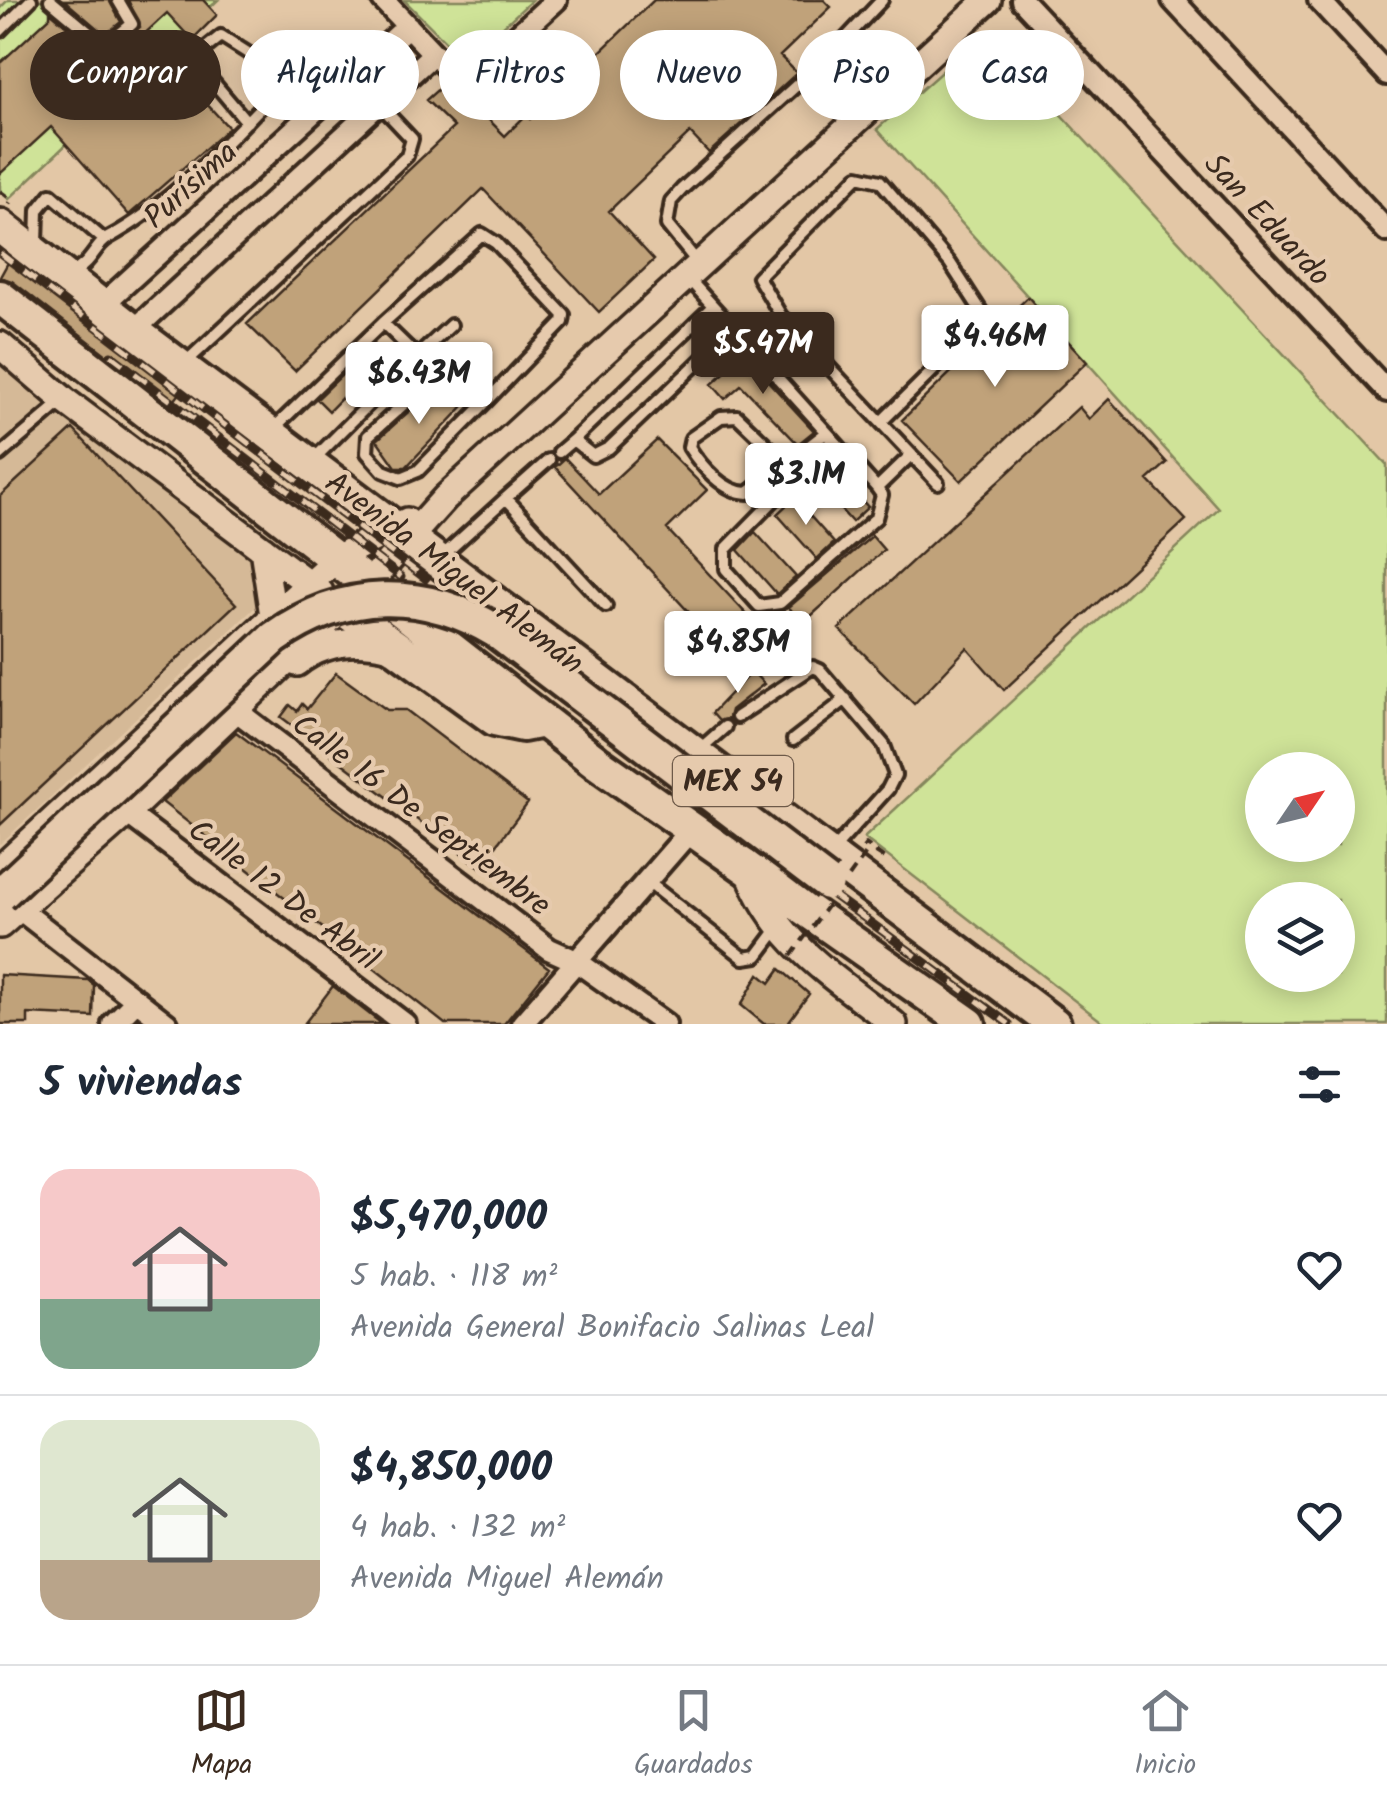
<!DOCTYPE html>
<html lang="es">
<head>
<meta charset="utf-8">
<style>
	:root { --surface:#fff; --page:#f6f6f7; --text:#1f2937; --muted:#747a83; --line:#e0e1e3; --accent:#3b2a1e }
	body { margin:0; font-family:Kalam,sans-serif; background:var(--page); color:var(--text); height:100vh; display:flex; flex-direction:column; font-size:38px; white-space:nowrap }
	* { box-sizing:border-box; margin:0 }
	p { font-size:32px; color:var(--muted) }
	.icon { flex:none; width:55px; height:55px; fill:none; stroke:currentColor; stroke-width:2; stroke-linecap:round; stroke-linejoin:round }
	.map { position:relative; height:1024px; overflow:hidden }
	.drawer { display:flex; flex-direction:column; background:var(--surface); flex:1 }
	.drawer>* { flex:none }
	.hud { position:absolute; left:30px; top:30px; width:1328px; height:90px; display:flex; gap:20px }
	.needle { width:65px; rotate:55deg }
	.controls { position:absolute; left:1245px; top:752px; display:grid; gap:20px }
	.controls a { display:grid; place-items:center; width:110px; height:110px; border-radius:50%; background:var(--surface); box-shadow:0 5px 25px #0003; font-size:50px }
	.price { position:absolute; translate:-50% -85px; padding:0 22px; border-radius:10px; background:#fff; color:#222; font-size:32px; line-height:65px; filter:drop-shadow(0 2px 5px #0008) }
	.price::after { content:''; position:absolute; left:50%; top:60px; width:30px; height:22px; margin-left:-15px; background:inherit; clip-path:polygon(0 0,100% 0,50% 100%) }
	.price.active { background:var(--accent); color:#fff }
	ul { padding:0; list-style:none }
	li { display:flex; align-items:center; gap:30px; height:250px; padding:0 40px }
	li+li { border-top:2px solid var(--line) }
	li span { display:grid; place-items:center; flex:none; width:280px; height:200px; border-radius:30px; color:#555 }
	li>.icon { margin-inline-start:auto }
	span .icon { width:120px; height:120px; fill:#fffc; stroke-width:1 }
	li b { font-size:42px }
	h2 { display:flex; justify-content:space-between; align-items:center; height:120px; padding:0 40px; font-size:42px }
	.pill { padding:0 35px; border-radius:45px; background:var(--surface); box-shadow:0 5px 25px #0003; font-size:35px; line-height:90px }
	.pill.active { background:var(--accent); color:#fff }
	.dock { display:flex; justify-content:space-around; align-items:center; height:140px; border-top:2px solid var(--line); background:var(--surface); font-size:28px; color:var(--muted) }
	.dock a { display:grid; justify-items:center; gap:5px }
	.dock .active { color:var(--accent) }
	.map>svg:first-child { display:block }
	.built { fill:#d5b997 }
	.green { fill:#cfe398; stroke:#85865b; stroke-width:2.5; fill-rule:evenodd }
	.building { fill:#c0a27a; stroke:#3b2a1e; stroke-width:2.5 }
	.lines { fill:none; stroke-linecap:round; stroke-linejoin:round }
	.service-casing { stroke:#3b2a1e; stroke-width:18 }
	.minor-casing { stroke:#3b2a1e; stroke-width:28 }
	.tertiary-casing { stroke:#3b2a1e; stroke-width:32 }
	.trunk-casing { stroke:#3b2a1e; stroke-width:40 }
	.path { stroke:#3b2a1e; stroke-width:4; stroke-dasharray:10 8; stroke-linecap:butt }
	.service { stroke:#e6caad; stroke-width:10 }
	.minor { stroke:#e6caad; stroke-width:20 }
	.tertiary { stroke:#e6caad; stroke-width:25 }
	.trunk { stroke:#e6caad; stroke-width:32 }
	.rail-casing { stroke:#3b2a1e; stroke-width:9 }
	.rail { stroke:#e6caad; stroke-width:5; stroke-dasharray:15; stroke-linecap:butt }
	.trunk-bridge-casing { stroke:#3b2a1e; stroke-width:40; stroke-linecap:butt }
	.path-bridge { stroke:#3b2a1e; stroke-width:4; stroke-dasharray:10 8; stroke-linecap:butt }
	.trunk-bridge { stroke:#e6caad; stroke-width:32 }
	.labels { text-anchor:middle; stroke-width:9; stroke-linejoin:round; paint-order:stroke }
	.shield { fill:#e6caad; stroke:#6e5a49; stroke-width:2.5 }
	.shield-label { font-size:30px; font-weight:bold; fill:#3b2a1e }
	.street-label { font-size:32px; fill:#3b2a1e; stroke:#e6caad }
</style>
</head>
<body>
<div class="map">
<svg width="1387" height="1024" viewBox="0 0 1387 1024">
	<rect width="100%" height="100%" fill="#e3c7a6"/>
	<filter id="ink" filterUnits="userSpaceOnUse"><feTurbulence type="fractalNoise" baseFrequency=".01" numOctaves="2"/><feDisplacementMap in="SourceGraphic" scale="20" xChannelSelector="R" yChannelSelector="G"/><feConvolveMatrix kernelMatrix="1 2 1 2 8 2 1 2 1" color-interpolation-filters="sRGB"/></filter>
	<g filter="url(#ink)">
		<path class="built" d="M0,356l263,211 1,32 -264,245z"/>
		<path class="green" d="M8,0h210l-209,199 -9,-7v-184z
			M404,0h128l-67,61z
			M985,33l402,432v559h-282l-241,-186 355,-329 -342,-380zM1262,770h76v75h-76zM1262,900h76v75h-76z"/>
		<path class="building" d="M64,0h45l12,22 -16,13z
			M128,0h75l14,15 -25,25 -25,-27 -70,65 19,21 46,-43 67,72 -100,87 -78,-88 -51,47v-111l50,-46v-5l49,41h11l30,-26z
			M654,0h170l7,7 -51,49 17,17 -88,80 -19,-20 -81,78 45,49 -55,52 -116,-123 -188,182 -48,-47 207,-197 -28,-27 19,-17 9,2 51,51 21,-21 4,4z
			M10,259l171,133 -10,13 -159,-124 -12,-4z
			M1028,297l59,65 -126,119 -59,-61z
			M370,348l11,10 -52,53 -12,-12z
			M744,355l70,76 -16,13 -57,-59 -16,14 -13,-15z
			M443,386l20,21 -57,60h-10l-19,-27 58,-52z
			M1109,399l58,64 -19,17 38,40 -182,170 -37,-42 -53,56 -75,-75 240,-222 10,12z
			M73,429l163,175 -236,221v-329z
			M657,440l50,50 -40,39 83,89 -29,29 -166,-180 10,-9 34,36z
			M830,465l38,42 -16,15 -38,-42z
			M794,498l40,45 -17,16 -40,-45z
			M755,532l41,45 -19,17 -39,-44z
			M872,536l12,14 -83,75 -12,-18z
			M752,671l12,13 -33,26 -2,9 -10,2 -7,-8z
			M336,673l51,37h19l122,93 -48,64 -199,-150 9,-12 7,6 5,-7 5,5z
			M236,732l313,236 -45,56h-59l-283,-222z
			M780,969l29,25 -22,30h-23l-23,-19 18,-31 11,9z
			M0,975l88,5 6,5 -1,32 -65,-3v10h-28z
			M333,986l49,38h-78z"/>
		<g class="lines">
			<g class="service-casing">
				<path id="service" d="M50,0l55,46 27,-22 -14,-24
					M0,31l31,-31
					M830,55l52,-55
					M37,243l1,-33 13,-16 53,46
					M698,263l-31,-38 4,-24 11,-12 148,-134 47,44
					M71,273c21,-9 24,-28 37,-35 66,-36 121,-98 173,-152v-12l-60,-38 -20,16 -2,13 48,57
					M687,277l190,211 5,7 -6,23 -96,85 -21,3 -33,-37v-20l107,-109
					M713,306l-140,134 20,16 16,-8 124,-119
					M383,323l99,-89 14,9 68,72 -1,7 -78,81 -57,-57
					M425,349l26,-24
					M185,363l222,-207 5,-17 -34,-36
					M456,374l-25,6 -63,56 -1,17 16,18 18,7 17,-7 67,-68
					M881,422l89,-88 11,-23 -31,-48 -70,-82 -22,-5 -100,101 23,39 157,167
					M271,431l112,-108 34,33 -103,103
					M559,452l14,-12
					M0,455l63,-54
					M789,466l-52,-50 -16,1 -30,21 -2,9c12,19 35,46 59,46l78,-60
					M877,488l34,-33
					M506,498l43,-38
					M440,558l66,-60 100,108
					M737,717l76,-50 7,3 64,75 11,30 -7,14 -56,62
					M793,740l53,-41
					M700,749l25,-22
					M649,883l95,75 13,-2 21,-28"/>
			</g>
			<g class="minor-casing">
				<path id="minor" d="M383,0l66,70 26,4 81,-74
					M1022,0l365,391
					M1173,0l214,231
					M1319,0l68,74
					M101,306l307,-280
					M133,331l300,-277
					M234,709l315,240 27,12 89,63
					M127,813l278,211
					M18,908l149,116
					M113,1024l24,-24
					M522,1024l168,-193"/>
			</g>
			<g class="tertiary-casing">
				<path id="tertiary" d="M0,345l64,55 256,192
					M263,549l10,67
					M297,663c27,-22 61,-24 94,-16
					M746,863c24,76 87,113 148,161
					M0,869l337,-311 70,-37
					M0,925l127,-112 241,-229 77,-86 543,-498"/>
			</g>
			<g class="trunk-casing">
				<path id="trunk" d="M0,226l133,105 921,693
					M0,297l596,465 373,262
					M342,608l153,111 28,6 20,-4"/>
			</g>
			<path class="path" d="M0,191l12,9 -3,4
				M863,848l3,-4 21,16 -18,-11"/>
			<use href="#service" class="service"/>
			<use href="#minor" class="minor"/>
			<use href="#tertiary" class="tertiary"/>
			<use href="#trunk" class="trunk"/>
			<g class="rail-casing">
				<path id="rail" d="M0,253l464,355 167,139 378,277
					M111,355l290,222"/>
			</g>
			<use href="#rail" class="rail"/>
			<g class="trunk-bridge-casing">
				<path id="trunk-bridge" d="M0,895l274,-257c70,-50 149,-51 222,-7l331,252"/>
			</g>
			<path class="path-bridge" d="M849,877l20,-28
				M791,956l37,-51"/>
			<use href="#trunk-bridge" class="trunk-bridge"/>
		</g>
	</g>
	<g class="labels">
		<rect class="shield" x="673" y="756" width="120" height="50" rx="8"/>
		<g class="shield-label">
			<text x="733" y="791">MEX 54</text>
		</g>
		<g class="street-label">
			<text transform="translate(190 184) rotate(-42)" y="11">Purísima</text>
			<text transform="translate(1268 219) rotate(47)" y="11">San Eduardo</text>
			<text transform="translate(455 572) rotate(37)" y="11">Avenida Miguel Alemán</text>
			<text transform="translate(422 814) rotate(37)" y="11">Calle 16 De Septiembre</text>
			<text transform="translate(284 894) rotate(37)" y="11">Calle 12 De Abril</text>
		</g>
	</g>
</svg>
<div class="controls">
<a><svg class="needle" viewBox="-14 -14 28 28"><path d="M0-13l5 13h-10z" fill="#e53935"/><path d="M0 13l5-13h-10z" fill="#747a83"/></svg></a>
<a><svg class="icon" aria-label="layers" viewBox="0 0 24 24"><path d="M12 4l9 5-9 5-9-5zM3 14l9 5 9-5"/></svg></a>
</div>
<b class="price" style="left:995px;top:390px">$4.46M</b>
<b class="price active" style="left:763px;top:397px">$5.47M</b>
<b class="price" style="left:419px;top:427px">$6.43M</b>
<b class="price" style="left:806px;top:528px">$3.1M</b>
<b class="price" style="left:738px;top:696px">$4.85M</b>
<div class="hud">
<a class="pill active">Comprar</a>
<a class="pill">Alquilar</a>
<a class="pill">Filtros</a>
<a class="pill">Nuevo</a>
<a class="pill">Piso</a>
<a class="pill">Casa</a>
</div>
</div>
<section class="drawer">
<h2>5 viviendas<svg class="icon" aria-label="filters" viewBox="0 0 24 24"><path d="M4 7h16M4 17h16"/><circle cx="9" cy="7" r="2"/><circle cx="15" cy="17" r="2"/></svg></h2>
<ul>
<li><span style="background:linear-gradient(#f6c9c9 65%,#7fa58c 0)"><svg class="icon" aria-label="home" viewBox="0 0 24 24"><path d="M3 11l9-7 9 7M6 9v11h12V9"/></svg></span><div><b>$5,470,000</b><p>5 hab. · 118 m²</p><p>Avenida General Bonifacio Salinas Leal</p></div><svg class="icon" aria-label="heart" viewBox="0 0 24 24"><path d="M12 20l-8-8c-3-5 5-10 8-4 3-6 11-1 8 4z"/></svg></li>
<li><span style="background:linear-gradient(#dfe7d0 70%,#b9a48a 0)"><svg class="icon" aria-label="home" viewBox="0 0 24 24"><path d="M3 11l9-7 9 7M6 9v11h12V9"/></svg></span><div><b>$4,850,000</b><p>4 hab. · 132 m²</p><p>Avenida Miguel Alemán</p></div><svg class="icon" aria-label="heart" viewBox="0 0 24 24"><path d="M12 20l-8-8c-3-5 5-10 8-4 3-6 11-1 8 4z"/></svg></li>
</ul>
</section>
<nav class="dock">
<a class="active"><svg class="icon" aria-label="map" viewBox="0 0 24 24"><path d="M3 6l6-2 6 2 6-2v14l-6 2-6-2-6 2zM9 4v14M15 6v14"/></svg>Mapa</a>
<a><svg class="icon" aria-label="saved" viewBox="0 0 24 24"><path d="M7 4h10v16l-5-4-5 4z"/></svg>Guardados</a>
<a><svg class="icon" aria-label="home" viewBox="0 0 24 24"><path d="M3 11l9-7 9 7M6 9v11h12V9"/></svg>Inicio</a>
</nav>
</body>
</html>
